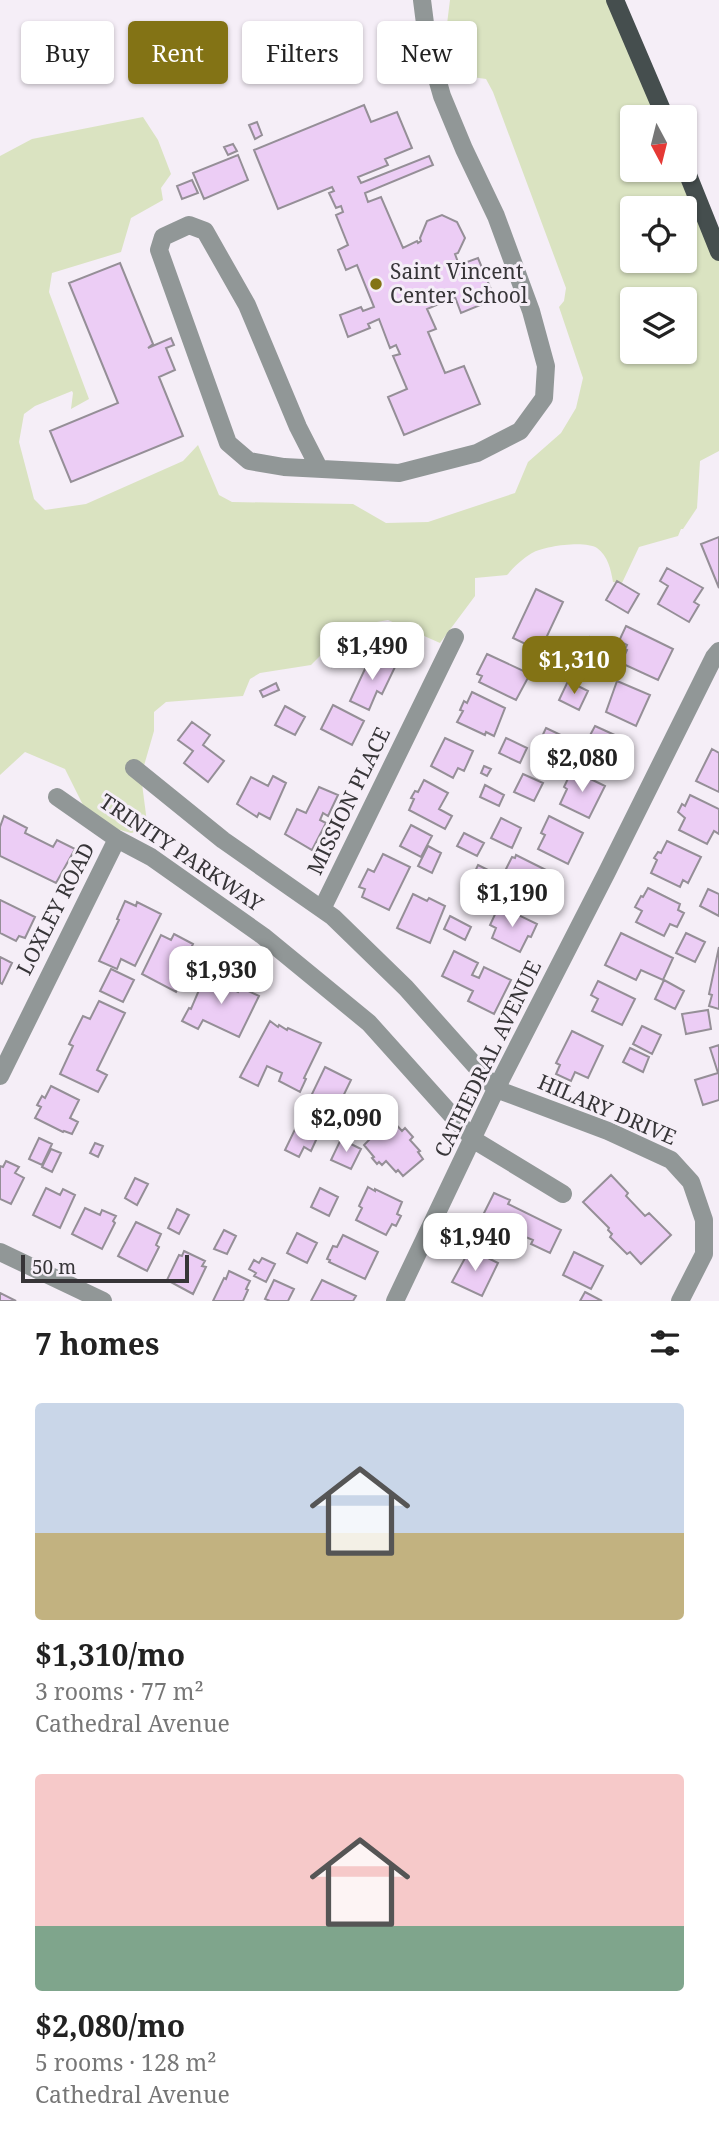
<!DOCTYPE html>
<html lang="en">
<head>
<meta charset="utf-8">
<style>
	:root { --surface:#fff; --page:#f2f2f2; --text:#222; --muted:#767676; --accent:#837315 }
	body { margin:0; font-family:"Noto Serif",serif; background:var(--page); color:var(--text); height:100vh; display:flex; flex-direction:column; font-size:26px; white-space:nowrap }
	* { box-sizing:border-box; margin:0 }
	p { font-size:23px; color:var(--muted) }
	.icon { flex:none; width:38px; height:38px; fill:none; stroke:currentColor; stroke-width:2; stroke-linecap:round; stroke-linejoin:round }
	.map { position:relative; height:1301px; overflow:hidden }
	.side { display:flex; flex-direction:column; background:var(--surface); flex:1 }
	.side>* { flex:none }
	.banner { position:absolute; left:21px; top:21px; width:677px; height:63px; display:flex; gap:14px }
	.needle { width:46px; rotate:173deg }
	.fabs { position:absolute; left:620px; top:105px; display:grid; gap:14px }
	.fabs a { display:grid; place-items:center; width:77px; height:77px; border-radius:7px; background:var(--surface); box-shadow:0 2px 5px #0004; font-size:35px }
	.scale { position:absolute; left:21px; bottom:18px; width:168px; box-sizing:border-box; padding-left:7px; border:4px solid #373538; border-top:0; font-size:19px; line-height:24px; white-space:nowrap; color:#373538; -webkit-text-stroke:5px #f5eef7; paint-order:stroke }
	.price { position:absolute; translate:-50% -60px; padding:0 16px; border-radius:14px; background:#fff; color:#222; font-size:23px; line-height:46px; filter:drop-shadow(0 2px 4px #0008) }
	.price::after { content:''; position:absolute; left:50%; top:42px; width:21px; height:16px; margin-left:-10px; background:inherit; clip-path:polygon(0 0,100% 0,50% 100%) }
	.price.on { background:var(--accent); color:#fff }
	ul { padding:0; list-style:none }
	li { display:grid; align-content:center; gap:14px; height:371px; padding:0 35px }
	li span { display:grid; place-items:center; height:217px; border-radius:7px; color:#555 }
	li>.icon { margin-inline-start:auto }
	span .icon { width:126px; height:126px; fill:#fffc; stroke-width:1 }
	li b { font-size:30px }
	h2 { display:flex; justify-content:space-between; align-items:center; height:84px; padding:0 35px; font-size:30px }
	.tag { padding:0 24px; border-radius:7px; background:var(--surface); box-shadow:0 2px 5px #0004; font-size:24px; line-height:63px }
	.tag.on { background:var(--accent); color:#fff }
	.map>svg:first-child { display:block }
	.green { fill:#dae3c1; fill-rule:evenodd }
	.building { fill:#eccdf5; stroke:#958f97; stroke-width:2 }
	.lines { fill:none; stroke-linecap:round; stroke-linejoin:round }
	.minor { stroke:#919797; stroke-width:18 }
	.major { stroke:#454e4e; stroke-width:18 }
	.poi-dot { fill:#837315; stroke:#f5eef7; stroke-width:2.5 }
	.labels { text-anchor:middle; stroke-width:6; stroke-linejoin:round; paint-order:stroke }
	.poi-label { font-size:21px; fill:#373538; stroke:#f5eef7; text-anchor:start }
	.street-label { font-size:21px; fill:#373538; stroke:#f5eef7 }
</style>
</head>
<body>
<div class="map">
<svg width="719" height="1301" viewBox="0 0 719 1301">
	<rect width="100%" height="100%" fill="#f5eef7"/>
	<path class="green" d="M450,0h166l47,117h-31v53h52l35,87v194l-19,10 -3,47 -14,21h-2l-3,7 -39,11 -17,36 -9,-1c-2,-12 -5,-26 -16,-34 -12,-8 -53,-2 -65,5 -10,6 -17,13 -25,22l-32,3v18l-35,47 -52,-23 -39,7 -38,38 -51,8 -10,6 -7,17 -77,6 -12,10v19l-13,45 7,54 -17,3 -18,-5 -29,-21 -19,-38 -40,-17 -25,23v-619l32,-17 111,-22 15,23 13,34 -10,14 2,12 -32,18 -10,34 -69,21 -3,19 40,107 -18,10 2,-16 -1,-2 -37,15 -11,8 -5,28 15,57 11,11 41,-6 97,-43 15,-16 21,50 13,7 121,2 33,19 42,-1 87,-29 13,-31 33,-29 15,-25 7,-30 -24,-71 5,-6 2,-13 -73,-196 -7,-13 -21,-3 -19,-44zM632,208h52v53h-52zM632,299h52v53h-52z"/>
	<path class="building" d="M364,105l7,17 26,-10 15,36 -27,11 3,6 -30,12 3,6 68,-27 4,9 -68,28 3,9 13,-5 22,51 14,-7 1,2 3,-2 -1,-3 7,-17 15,-6 15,7 8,16 -7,15 -3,1 4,11 19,-7 17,41 -34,14 -6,-16 -28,12 9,20 -8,3 17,41 19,-7 16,38 -76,31 -16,-38 19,-8 -14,-33 7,-2 -4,-9 -6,3 -11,-29 -11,5 2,4 -22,9 -8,-22 21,-8 2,4 11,-4 -17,-42 -11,5 -8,-20 10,-5 -12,-30 7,-3 -2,-6 -5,2 -7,-15 5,-2 -2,-4 -54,22 -24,-59z
		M257,122l5,13 -7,4 -6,-14z
		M233,144l4,7 -9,4 -4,-8z
		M238,155l10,25 -44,19 -11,-26z
		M192,180l6,13 -16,6 -5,-13z
		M120,263l33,81 -5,4 23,-10 3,7 -8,3 9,22 -16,7 24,59 -112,46 -21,-51 68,-28 -49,-120z
		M719,537v51l-18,-44z
		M667,568l36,20 -9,14 5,3 -10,17 -31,-18 10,-18 -8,-5z
		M617,581l22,13 -11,19 -22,-13z
		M536,589l27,13 -23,49 -27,-13z
		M626,626l47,23 -15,31 -37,-17 6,-13 -2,-1 2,-4 -8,-4z
		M590,637l20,9 -9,18 -20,-10z
		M347,654l2,7 -7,3 -3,-7z
		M487,654l43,20 -14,26 -37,-18 3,-6 -5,-2z
		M371,656l24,11 -13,27 -5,-3 -8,19 -19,-9z
		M338,657l3,7 -9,3 -3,-7z
		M543,662l10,5 -4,6 -9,-4z
		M568,681l20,10 -9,19 -20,-10z
		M617,681l33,14 -14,31 -30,-14z
		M276,683l3,7 -16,7 -3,-6z
		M472,692l33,16 -11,28 -8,-4 -1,3 -28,-13 6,-11 -3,-1 4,-9 3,2z
		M333,705l31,16 -12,24 -31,-16z
		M285,706l20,11 -10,18 -20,-10z
		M192,722l18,13 -7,10 21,16 -16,21 -24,-19 9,-12 -15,-11z
		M595,726l33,15 -16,31 -29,-14 7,-15 -3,-2z
		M546,728l19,9 -9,19 -19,-9z
		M445,738l28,13 -9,20 -6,-3 -5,10 -22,-12z
		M506,738l21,10 -7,15 -21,-10z
		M712,749l7,4v39l-23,-11z
		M484,766l7,3 -4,7 -6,-3z
		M572,770l33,16 -16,32 -29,-14 7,-15 -3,-2z
		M523,774l20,9 -9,18 -20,-9z
		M273,776l13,7 -16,36 -11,-6 -2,4 -20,-13 14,-27 17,9z
		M424,780l24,13 -9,16 13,7 -7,13 -36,-19 5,-11 -3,-1 4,-7 3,1z
		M485,785l19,10 -5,11 -19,-9z
		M319,787l19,8 -10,21 -5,-3 -3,7 6,3 -14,27 -27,-16 12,-25 9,4z
		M690,795l29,14v25l-5,-3 -7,13 -28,-14 6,-12 -7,-6 4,-8 3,2z
		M4,816l23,12 -2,5 28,14 4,-7 18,9 -19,34 -56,-27v-29z
		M549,816l34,17 -15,31 -30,-15 7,-14 -4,-2z
		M501,818l20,10 -9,20 -21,-10z
		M411,825l21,11 -11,21 -21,-11z
		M464,833l20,10 -7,13 -20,-10z
		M667,841l34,16 -13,26 -5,-3 -3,7 -29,-14 6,-13 -3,-2 4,-6 3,1z
		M428,846l13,7 -9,20 -14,-7z
		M383,854l27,13 -21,43 -27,-13 3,-8 -6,-2 9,-18 6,3z
		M516,855l46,23 -17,34 -30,-17 6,-12 -14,-8 1,-3 -3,-1 7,-14 3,1z
		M478,865l20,10 -9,19 -20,-10z
		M648,888l32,16 -2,6 6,3 -7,14 -7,-3 -6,12 -28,-14 6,-11 -7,-4 6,-11 2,1z
		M708,889l11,5v22l-19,-10z
		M413,894l14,7 2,-3 16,8 -15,37 -33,-15z
		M0,900l35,17 -10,21 -6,-2 -3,5 -16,-8z
		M125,901l11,5 1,-4 24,12 -26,52 -14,-7 -4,10 -18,-8 20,-41 -2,-1z
		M498,908l9,4 1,-2 29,14 -6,13 -3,-1 -8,16 -28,-14 4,-10 -6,-3z
		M450,916l21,11 -6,13 -21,-11z
		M621,933l52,25 -10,22 -22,-10 -5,10 -31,-15z
		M686,933l19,9 -10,20 -19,-9z
		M174,934l19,10 -3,6 5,2 -19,40 -34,-18 19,-39 10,5z
		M719,947v62l-10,-3 3,-11 -3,-1z
		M454,951l24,12 -6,12 7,3 5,-11 27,13 -17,34 -26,-13 5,-10 -31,-15z
		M0,957l12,6 -10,21 -2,-1z
		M111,969l23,11 -11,22 -23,-11z
		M208,969l15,8 -4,6 19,9 2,-5 19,9 -20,41 -36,-17 -5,9 -16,-8 7,-13 2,1z
		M664,980l20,11 -9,18 -20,-10z
		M598,981l37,18 -13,26 -30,-14 6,-12 -7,-4z
		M99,1001l26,12 -28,57 10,5 -9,17 -38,-18 13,-28 -4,-2 14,-28 7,3z
		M708,1010l3,19 -25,5 -4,-20z
		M270,1021l8,6 1,-2 8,5 1,-2 33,15 -17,35 2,1 -6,13 -21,-11 3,-8 -15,-7 -9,20 -18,-9z
		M642,1026l19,9 -9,19 -19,-10z
		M572,1031l31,15 -15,32 -13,-6 -4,9 -15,-7 4,-9 -4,-2z
		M719,1045v55l-16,5 -8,-25 23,-7 -8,-25z
		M630,1048l19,9 -6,15 -20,-10z
		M325,1067l26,13 -16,33 -8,-4 -8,16 3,2 -11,24 -7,-4 -5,10 -14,-7z
		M51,1086l28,14 -9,18 8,4 -6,12 -8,-3 -1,1 -28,-14 6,-11 -4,-2 5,-9 3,2z
		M382,1114l8,9 3,-2 9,10 3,-3 8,9 -3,3 10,11 -2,1 5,7 -20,17 -5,-6 -2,2 -10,-11 -4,4 -3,-3 -2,2 -5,-6 2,-1 -10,-12 11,-11 -6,-8z
		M39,1138l13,6 -10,21 -13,-6z
		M341,1139l20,10 -10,20 -20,-9z
		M95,1143l8,3 -5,11 -8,-4z
		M51,1149l10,4 -9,19 -10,-5z
		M6,1161l13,6 -4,6 9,5 -13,26 -11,-5v-33l3,1z
		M611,1175l17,18 -2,3 19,20 4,-3 22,22 -30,29 -11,-12 -3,2 -17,-17 2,-3 -4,-4 1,-2 -26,-26z
		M135,1178l13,6 -11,21 -12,-7z
		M368,1187l7,4v-2l27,13 -5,12 4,2 -5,10 -4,-2 -6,11 -30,-15 6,-12 -3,-2z
		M46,1188l14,7 3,-6 12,6 -15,33 -27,-13z
		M320,1188l18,9 -9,19 -18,-9z
		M494,1193l16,7 -2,4 53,26 -11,23 -19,-9 2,-4 -12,-5 -2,1 -6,-5 -10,22 -31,-16z
		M85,1208l15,7 2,-5 14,6 -3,5 2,2 -13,26 -30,-15z
		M177,1209l12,6 -10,19 -11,-6z
		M136,1222l25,12 -5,11 3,2 -12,24 -29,-15z
		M224,1230l12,6 -9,18 -13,-5z
		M297,1233l20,10 -10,20 -20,-10z
		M343,1235l35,17 -13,27 -36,-17 1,-2 -3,-1 6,-13 4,1z
		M470,1249l28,14 -16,33 -30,-14z
		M184,1251l21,10 -3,5 4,1 -13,27 -26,-14 12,-25 3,1z
		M574,1252l29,14 -12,23 -28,-14z
		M262,1258l13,6 -9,18 -12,-6 2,-3 -7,-4 5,-9 5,3z
		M229,1271l21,10 -4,8 2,1 -5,11h-30l11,-23 2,1z
		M274,1280l20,9 -6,12h-18l-5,-2z
		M322,1280l34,16 -3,5h-42z
		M585,1292l17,9h-22z
		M0,1293l16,8h-16z"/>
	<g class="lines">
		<path class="minor" d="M319,468l-21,-41 -51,-122 -42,-74 -16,-6 -26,12 -4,13 69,193 21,18 35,6 115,6 78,-20 43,-22 24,-33 2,-32 -15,-55 -35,-95 -32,-67 -22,-53 -14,-49 -6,-47
			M134,768l89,72 110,77 73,71 90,101 112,42 63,29 20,22 13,38v34l-24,47
			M57,797l60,42 34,18 112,79 106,87 105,117 89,54
			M322,909l133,-272
			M0,1076l117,-237
			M0,1252l103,49
			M395,1301l101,-212 110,-215 108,-217 5,-6"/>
		<path class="major" d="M615,0l50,117
			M684,165l35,87"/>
	</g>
	<circle class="poi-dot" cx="376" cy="284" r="7"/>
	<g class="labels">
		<g class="poi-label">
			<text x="390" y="279">Saint Vincent<tspan x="390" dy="24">Center School</tspan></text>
		</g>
		<g class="street-label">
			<text transform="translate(349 801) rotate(-64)" y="7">MISSION PLACE</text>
			<text transform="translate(181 853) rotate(34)" y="7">TRINITY PARKWAY</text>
			<text transform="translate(56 909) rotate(-63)" y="7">LOXLEY ROAD</text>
			<text transform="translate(488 1059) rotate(-64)" y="7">CATHEDRAL AVENUE</text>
			<text transform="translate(607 1110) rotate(23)" y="7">HILARY DRIVE</text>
		</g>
	</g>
</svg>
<div class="fabs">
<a><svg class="needle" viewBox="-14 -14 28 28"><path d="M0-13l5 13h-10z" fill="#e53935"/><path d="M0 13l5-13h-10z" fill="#767676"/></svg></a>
<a><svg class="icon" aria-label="locate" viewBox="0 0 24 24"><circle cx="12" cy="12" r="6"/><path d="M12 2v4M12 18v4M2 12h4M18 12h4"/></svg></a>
<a><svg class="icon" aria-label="layers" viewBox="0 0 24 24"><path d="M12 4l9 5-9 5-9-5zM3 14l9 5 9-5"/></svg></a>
</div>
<div class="scale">50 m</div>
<b class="price" style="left:372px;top:682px">$1,490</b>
<b class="price on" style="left:574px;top:696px">$1,310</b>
<b class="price" style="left:582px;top:794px">$2,080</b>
<b class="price" style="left:512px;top:929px">$1,190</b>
<b class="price" style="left:221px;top:1006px">$1,930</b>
<b class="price" style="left:346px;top:1154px">$2,090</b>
<b class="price" style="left:475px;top:1273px">$1,940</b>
<div class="banner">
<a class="tag">Buy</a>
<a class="tag on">Rent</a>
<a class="tag">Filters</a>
<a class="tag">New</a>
</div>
</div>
<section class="side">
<h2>7 homes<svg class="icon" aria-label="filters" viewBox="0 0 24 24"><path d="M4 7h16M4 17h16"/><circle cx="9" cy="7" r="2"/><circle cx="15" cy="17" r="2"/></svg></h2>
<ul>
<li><span style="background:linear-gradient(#c9d6e8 60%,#c2b280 0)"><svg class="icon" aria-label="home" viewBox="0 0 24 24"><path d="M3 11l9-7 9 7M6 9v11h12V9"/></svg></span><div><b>$1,310/mo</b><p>3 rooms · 77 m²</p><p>Cathedral Avenue</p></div></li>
<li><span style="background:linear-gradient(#f6c9c9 70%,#7fa58c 0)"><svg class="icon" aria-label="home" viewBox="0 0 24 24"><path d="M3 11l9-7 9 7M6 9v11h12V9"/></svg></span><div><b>$2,080/mo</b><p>5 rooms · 128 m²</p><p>Cathedral Avenue</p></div></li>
</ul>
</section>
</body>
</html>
